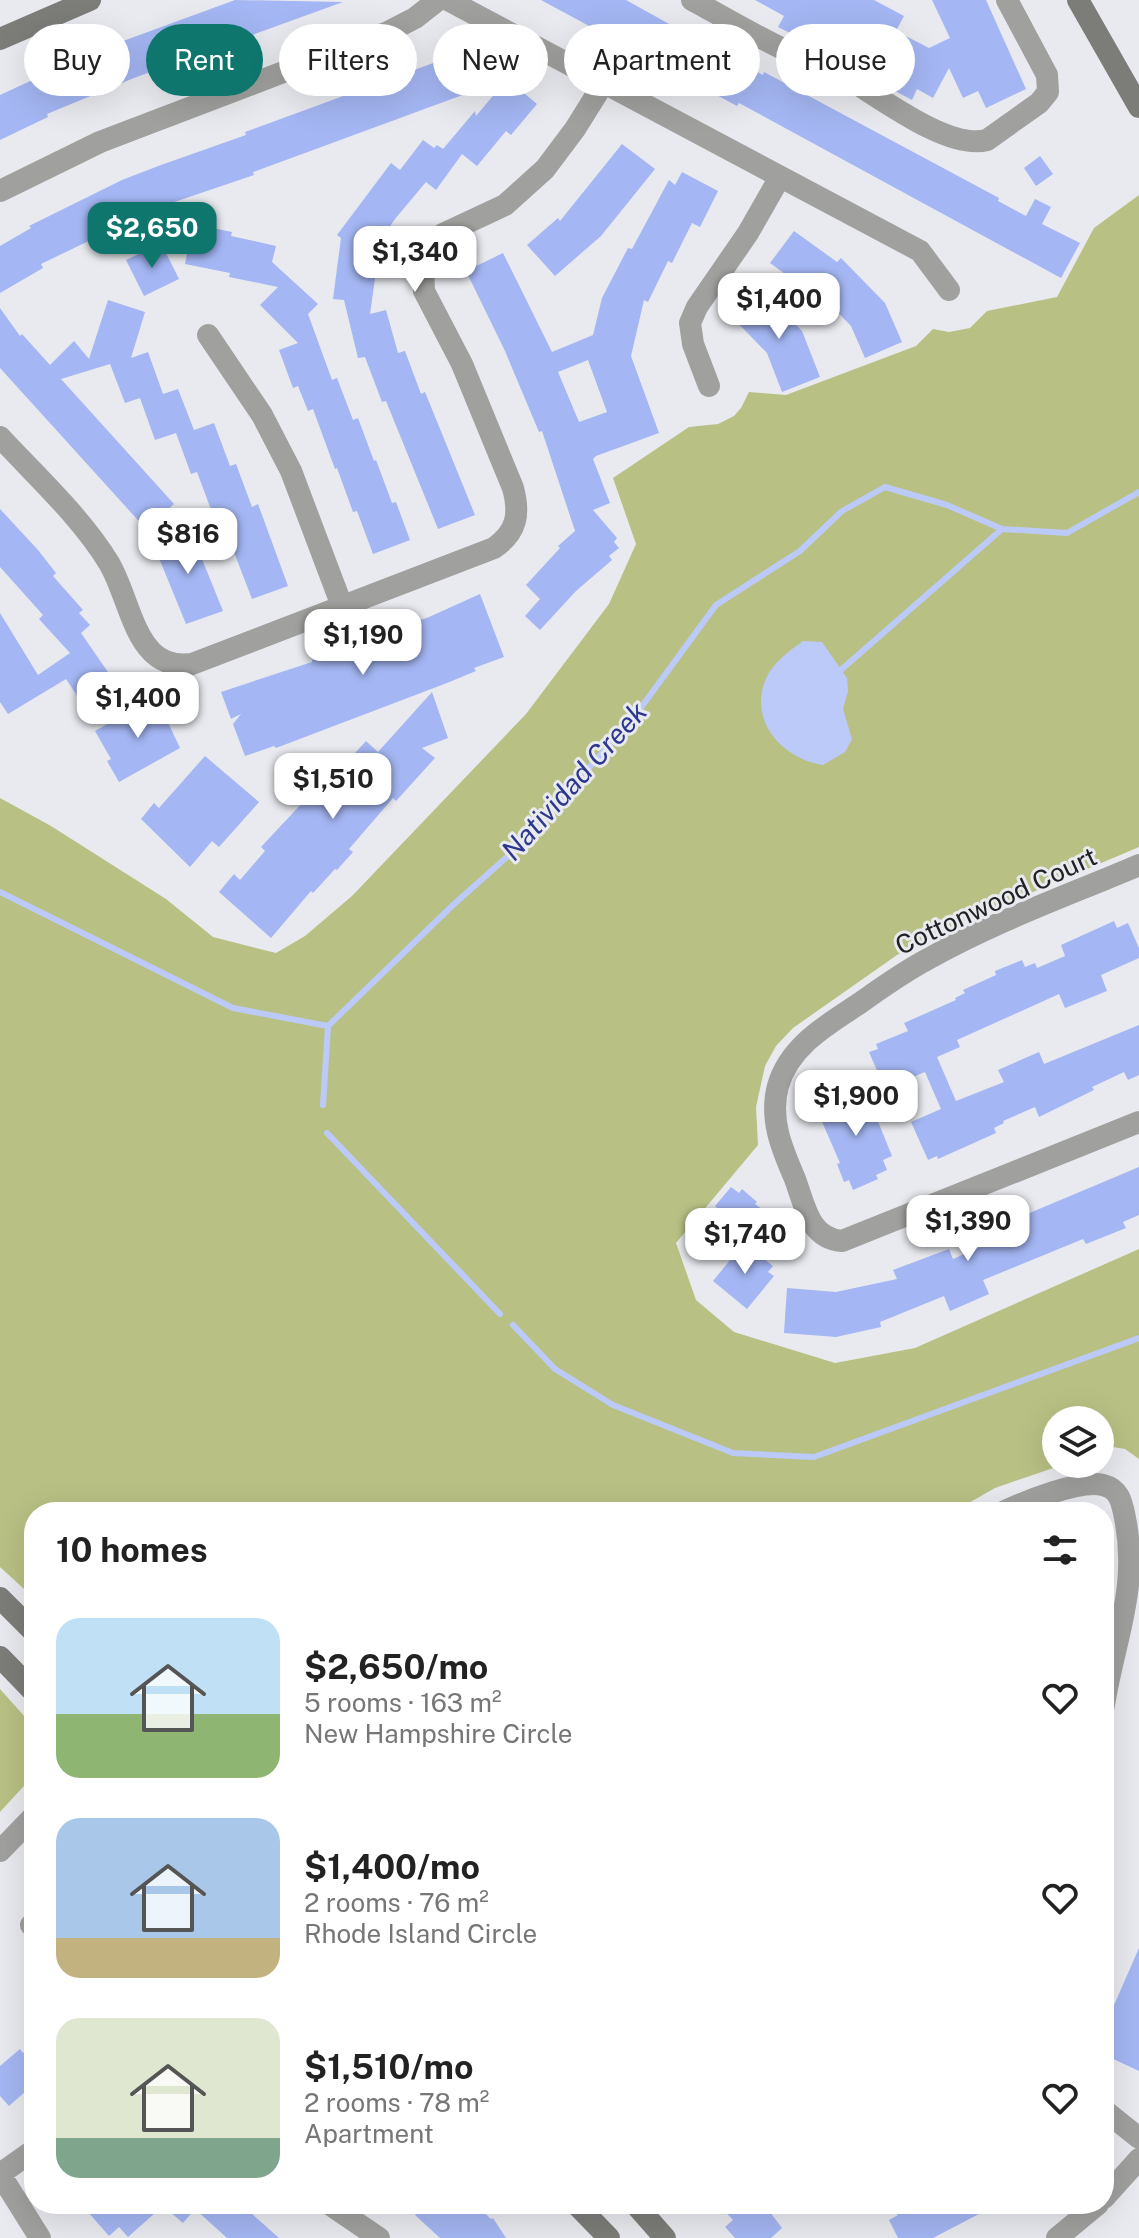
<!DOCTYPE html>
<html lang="en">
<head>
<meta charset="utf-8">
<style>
	:root { --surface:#fff; --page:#f2f2f2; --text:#222; --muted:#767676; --accent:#0f766e }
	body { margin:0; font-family:"Public Sans",sans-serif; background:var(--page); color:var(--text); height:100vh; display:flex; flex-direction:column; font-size:30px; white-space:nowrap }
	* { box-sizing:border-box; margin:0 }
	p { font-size:26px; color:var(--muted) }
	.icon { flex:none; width:44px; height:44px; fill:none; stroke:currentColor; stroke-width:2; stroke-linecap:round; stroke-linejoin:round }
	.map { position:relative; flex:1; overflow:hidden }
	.sheet { position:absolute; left:24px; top:1502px; width:1090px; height:712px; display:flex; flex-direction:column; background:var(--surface); border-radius:32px; box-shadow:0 8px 32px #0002 }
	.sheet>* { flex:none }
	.banner { position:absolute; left:24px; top:24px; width:1092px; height:72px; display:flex; gap:16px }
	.controls { position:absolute; left:1042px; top:1406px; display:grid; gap:16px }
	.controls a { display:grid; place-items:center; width:72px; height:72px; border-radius:50%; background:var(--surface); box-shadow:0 8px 32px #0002; font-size:40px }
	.price { position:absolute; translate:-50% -68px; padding:0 18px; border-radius:16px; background:#fff; color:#222; font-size:26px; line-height:52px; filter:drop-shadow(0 2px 4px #0008) }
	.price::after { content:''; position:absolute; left:50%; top:48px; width:24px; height:18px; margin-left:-12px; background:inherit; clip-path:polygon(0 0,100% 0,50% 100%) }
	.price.current { background:var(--accent); color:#fff }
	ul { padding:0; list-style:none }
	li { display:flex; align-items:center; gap:24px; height:200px; padding:0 32px }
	li span { display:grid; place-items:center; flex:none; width:224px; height:160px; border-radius:24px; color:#555 }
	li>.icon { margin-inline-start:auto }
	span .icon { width:96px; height:96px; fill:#fffc; stroke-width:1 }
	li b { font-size:34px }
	h2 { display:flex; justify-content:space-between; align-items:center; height:96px; padding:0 32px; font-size:34px }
	.pill { padding:0 28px; border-radius:36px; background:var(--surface); box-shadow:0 8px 32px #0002; font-size:28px; line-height:72px }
	.pill.current { background:var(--accent); color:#fff }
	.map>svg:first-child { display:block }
	.green { fill:#b9c084 }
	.water { fill:#bccaf9 }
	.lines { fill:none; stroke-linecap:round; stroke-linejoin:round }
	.stream { stroke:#bccaf9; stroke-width:6 }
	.building { fill:#a4b6f3; fill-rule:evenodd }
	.minor { stroke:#a0a09e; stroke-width:22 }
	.tertiary { stroke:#a0a09e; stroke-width:22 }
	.secondary { stroke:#7c7c79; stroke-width:22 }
	.labels { text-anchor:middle; stroke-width:6; stroke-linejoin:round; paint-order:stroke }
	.street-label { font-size:26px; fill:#212224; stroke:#e8eaef }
	.water-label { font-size:28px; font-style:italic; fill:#2c378d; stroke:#e8eaef }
</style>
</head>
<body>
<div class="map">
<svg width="1139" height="2238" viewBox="0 0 1139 2238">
	<rect width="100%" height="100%" fill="#e8eaef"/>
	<path class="green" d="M1139,195v652l-186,79 -56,29 -104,73 -17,18 -11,20 -9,41 2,38 -82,98 20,57 38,32 101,31 80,-15 224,-99v210l-14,-10 -25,-4v-25h-44v44h9l-70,24 -42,24h-919v86l-34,-31v-769l51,28 115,73 47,38 63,16 29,-17 47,-40 174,-182 83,-110 27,-60 -23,-66 76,-51 29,-3 16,-8 7,-8 8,-16 37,3 130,-49 17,-17 16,3 21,-4 17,-17 70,-14 37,-69z
		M0,1689l34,38v48l-34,37z"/>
	<path class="water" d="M803,641l19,1 25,36 1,13 -5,18 9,30 -7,13 -22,13c-39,-6 -74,-42 -58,-84 7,-18 23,-29 38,-40z"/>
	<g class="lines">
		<path class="stream" d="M842,669l160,-140
			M0,892l233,116 95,18
			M328,1026l125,-121 73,-65 111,-127 79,-108 84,-54 42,-40 43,-24 62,18 55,24 65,4 72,-41
			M323,1105l5,-79
			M327,1133l173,181
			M513,1325l42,44 58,36 120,48 81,4 325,-119"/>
	</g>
	<path class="building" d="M235,0l108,2 -209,76 -87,36 1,3 -48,23v-45l39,-18 -1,-3 36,-15z
		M541,0h85l90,50 47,25 1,-3 235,126 -1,3 28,15 9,-17 16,8 -9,17 38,19 -19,35 -322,-175 -2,3z
		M755,0h119l30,16 -8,15 33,17 21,-10 -18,-38h54l40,89 -40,19 -8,-17 -15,7 -14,-30 -16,30 -16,-9 -5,11 -19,-10 4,-7 -24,-13 1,-3 -74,-38 -4,7 -18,-9 6,-11z
		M455,55l13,38 -215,79 1,3 -112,38 5,1 -24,8 1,2 -83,40 2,4 -43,25v-47l31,-18 -2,-2 93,-46 39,-15 85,-30 -1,-3z
		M507,79l30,25 -26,31 -5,-4 -29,35 -15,-12 -26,36 -10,-8 -31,37 -30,44 12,1 -7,50 16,-4 12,43 7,-2 16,43 4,-2 50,123 -37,14 -52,-128 -4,1 -17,-45 -7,1 -14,-58 -11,-1 8,-61 -4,-3 54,-72 9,7 23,-30 11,8 3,-3 6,4 32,-38 1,5z
		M622,144l33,25 -54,67 -46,40 -28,-31 31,-27 2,3z
		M1040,156l13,18 -17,12 -12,-18z
		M682,172l36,19 -18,36 -8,-4 -20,40 -4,-2 -20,41 -4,-2 -13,56 28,77 -63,23 -3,3 17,44 -17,7 24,28 -3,4 5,6 -10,8 3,4 -36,31 -36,39 -15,-14 15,-17 -14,-14 34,-37 -2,-2 17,-15 -33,-100 -3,1 -34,-81 -39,-80 37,-18 49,99 41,-17 9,-37 26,-50 4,1 37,-69 6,5zM588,360l19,52 -28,10 -21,-50z
		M193,224l39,8 -1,4 45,10 -4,16 46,42 -10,10 24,66 5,-2 16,42 5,-2 16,43 2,-1 16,43 4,-1 14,38 -37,14 -16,-43 -4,1 -16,-44 -2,1 -22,-60 -5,2 -10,-25 -5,2 -14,-38 19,-7 -38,-38 18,-18 -49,-10 1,-4 -45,-9z
		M794,231l43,31 4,-4 44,45 17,39 -37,16 -14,-32 -44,-45 -4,6 -33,-24z
		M161,243l18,36 -35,17 -18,-36z
		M762,290l40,41 18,46 -38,15 -15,-39 -34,-35z
		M108,300l37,12 -14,46 17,-6 15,42 15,-5 16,41 20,-7 16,43 6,-2 16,43 6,-3 30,82 -36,13 -33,-86 -6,2 -16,-43 -6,2 -15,-41 -21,7 -15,-42 -15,5 -15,-39 -49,15 113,125 -28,25 -146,-161v-60l20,28 2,-2 28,31 24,-24 15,18z
		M0,509l38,41 18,23 -3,3 30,34 -4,3 11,12 -9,8 29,42 -32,22 -12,-18 -58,35 -8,-12v-89l38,62 32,-22 -31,-34 4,-4 -43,-48z
		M189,527l34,84 -37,13 -34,-83z
		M480,594l24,63 -30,11 2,3 -29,12 -171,65 -2,-2 -29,10 -12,-32 8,-10 -10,5 -10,-27 91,-30v-2l117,-43z
		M432,692l16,46 -26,10 13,10 -39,43 -3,-3 -44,51 4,3 -16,18 -2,-1 -22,24 -2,-2 -40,47 -52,-46 15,-18 6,6 25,-29 -4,-4 44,-47 -3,-2 35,-41 8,7 21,-23 12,11z
		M156,697l24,51 -61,34 -12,-21 4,-2 -16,-28z
		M205,756l54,46 -40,45 -7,-6 -22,26 -49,-48 13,-16 5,5z
		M1114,921l3,7 11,-5 11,25v10l-38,17 6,16 -42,17 -6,-14 -102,46 3,7 -23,10 19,44 48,-19 -6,-12 41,-18 5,12 95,-39v50l-11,5 -4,-8 -32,15 2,3 -55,27 -4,-10 -32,14 1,2 -10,5 2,5 -58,26 -1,-3 -9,4 -17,-38 30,-13 -16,-37 -40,17 -16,-37 9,-3 -2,-5 32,-13 -4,-8 52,-23 -1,-2 10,-5 -2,-3 33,-15 -1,-4 27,-11 3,7 10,-4 2,5 28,-12 -4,-11z
		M864,1087l28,69 -9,4 4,10 -11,5 2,4 -25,11 -4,-10 -5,2 -7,-18 3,-1 -24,-55z
		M1139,1167v48l-16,7 3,6 -40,16 -3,-5 -100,41 6,14 -39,17 -6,-15 -64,26 1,5 -45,10 -52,-4 3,-45 49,4 61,-13 -4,-9 56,-21 4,10 29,-13 -2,-4 10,-4 -3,-7z
		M731,1187l8,6 3,-4 15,13 -2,2 8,6 -26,32 -26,-22 8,-10 -4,-4z
		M744,1243l29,23 -5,6 6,4 -27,33 -34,-28z
		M1139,1948v123l-30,-14 3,-6 -6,-3 6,-11 -8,-4v-5z
		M34,2042v42l-25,22 -9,-10v-30l20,-17 3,4z
		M81,2204h160l38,34h-52l-32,-29 -12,14 -20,-17 -35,31 -9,-10 -10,9z
		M426,2204h49l16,15 2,-1 13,20h-66l-25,-23z
		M718,2204h46l18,24 -11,10h-36l-10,-11 8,-7z
		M907,2204h91l-65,34h-35l-9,-18 9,-5 -3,-5z"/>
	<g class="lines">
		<path class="minor" d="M448,0l472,251 29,39
			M692,0c30,16 60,34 91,49 17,8 35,12 51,21 37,20 111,81 153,70l52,-37 9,-11 -1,-17 -40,-75
			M0,191l100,-49 288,-110 27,-14 23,-18
			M208,335l54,80 29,56 51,135
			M709,386l-16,-42 -3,-21 7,-16 51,-74 32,-56
			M0,437c37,40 81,80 109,126 16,27 22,68 43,89 11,11 25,14 40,12l302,-116c23,-16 26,-34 19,-60l-51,-124 -38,-73 -1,-24 10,-23 10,-10 62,-29 40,-36 30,-40 30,-48
			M1139,865c-70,30 -144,56 -211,94 -25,13 -48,30 -71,46 -32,21 -68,42 -79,81 -9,33 4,63 17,93 10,27 14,59 47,62l297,-119
			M1003,1512c21,-10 77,-33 100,-27 17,4 19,18 22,33 14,70 -10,119 -21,187
			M0,1851l34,-35
			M31,1925l3,3
			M1104,2110l35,28
			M0,2174l40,64
			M0,2174l34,-24
			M329,2204l50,34"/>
		<path class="tertiary" d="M1104,2198l35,-39
			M1057,2238l41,-34"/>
		<path class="secondary" d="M1078,0l61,107
			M0,39l90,-39
			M0,1598l34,34
			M0,1657l34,35
			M576,2204l33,34
			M635,2204l30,34"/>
	</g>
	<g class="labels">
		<g class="street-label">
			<text transform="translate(996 901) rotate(-25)" y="9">Cottonwood Court</text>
		</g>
		<g class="water-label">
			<text transform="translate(574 781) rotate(-48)" y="10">Natividad Creek</text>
		</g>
	</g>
</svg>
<div class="controls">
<a><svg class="icon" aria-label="layers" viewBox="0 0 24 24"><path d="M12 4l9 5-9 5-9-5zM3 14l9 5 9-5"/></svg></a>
</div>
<b class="price current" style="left:152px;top:270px">$2,650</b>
<b class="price" style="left:415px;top:294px">$1,340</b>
<b class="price" style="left:779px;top:341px">$1,400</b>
<b class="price" style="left:188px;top:576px">$816</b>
<b class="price" style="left:363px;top:677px">$1,190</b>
<b class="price" style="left:138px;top:740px">$1,400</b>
<b class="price" style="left:333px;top:821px">$1,510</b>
<b class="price" style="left:856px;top:1138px">$1,900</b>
<b class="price" style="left:968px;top:1263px">$1,390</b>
<b class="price" style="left:745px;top:1276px">$1,740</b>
<div class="banner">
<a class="pill">Buy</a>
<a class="pill current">Rent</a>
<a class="pill">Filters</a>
<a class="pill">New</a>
<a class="pill">Apartment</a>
<a class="pill">House</a>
</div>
<section class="sheet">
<h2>10 homes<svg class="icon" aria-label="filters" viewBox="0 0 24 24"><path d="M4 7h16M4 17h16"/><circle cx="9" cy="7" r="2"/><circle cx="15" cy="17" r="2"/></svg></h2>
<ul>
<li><span style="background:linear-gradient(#bfe0f5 60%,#8fb573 0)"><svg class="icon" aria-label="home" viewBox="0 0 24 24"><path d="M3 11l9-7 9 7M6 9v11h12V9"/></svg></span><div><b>$2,650/mo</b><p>5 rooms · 163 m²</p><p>New Hampshire Circle</p></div><svg class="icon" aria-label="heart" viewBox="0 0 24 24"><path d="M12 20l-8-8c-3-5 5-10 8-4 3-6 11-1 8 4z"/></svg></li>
<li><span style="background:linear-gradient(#a9c7e8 75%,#c2b280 0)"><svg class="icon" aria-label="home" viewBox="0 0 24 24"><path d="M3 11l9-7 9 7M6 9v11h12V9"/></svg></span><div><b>$1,400/mo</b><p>2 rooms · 76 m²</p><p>Rhode Island Circle</p></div><svg class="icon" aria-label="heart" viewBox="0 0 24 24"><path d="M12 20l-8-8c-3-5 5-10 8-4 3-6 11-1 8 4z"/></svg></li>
<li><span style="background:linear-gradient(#dfe7d0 75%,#7fa58c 0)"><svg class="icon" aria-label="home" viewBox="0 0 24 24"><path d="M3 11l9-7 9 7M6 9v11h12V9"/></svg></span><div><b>$1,510/mo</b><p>2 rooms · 78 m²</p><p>Apartment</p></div><svg class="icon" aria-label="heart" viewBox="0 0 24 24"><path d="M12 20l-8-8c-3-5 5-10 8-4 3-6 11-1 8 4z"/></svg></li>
</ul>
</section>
</div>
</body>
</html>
